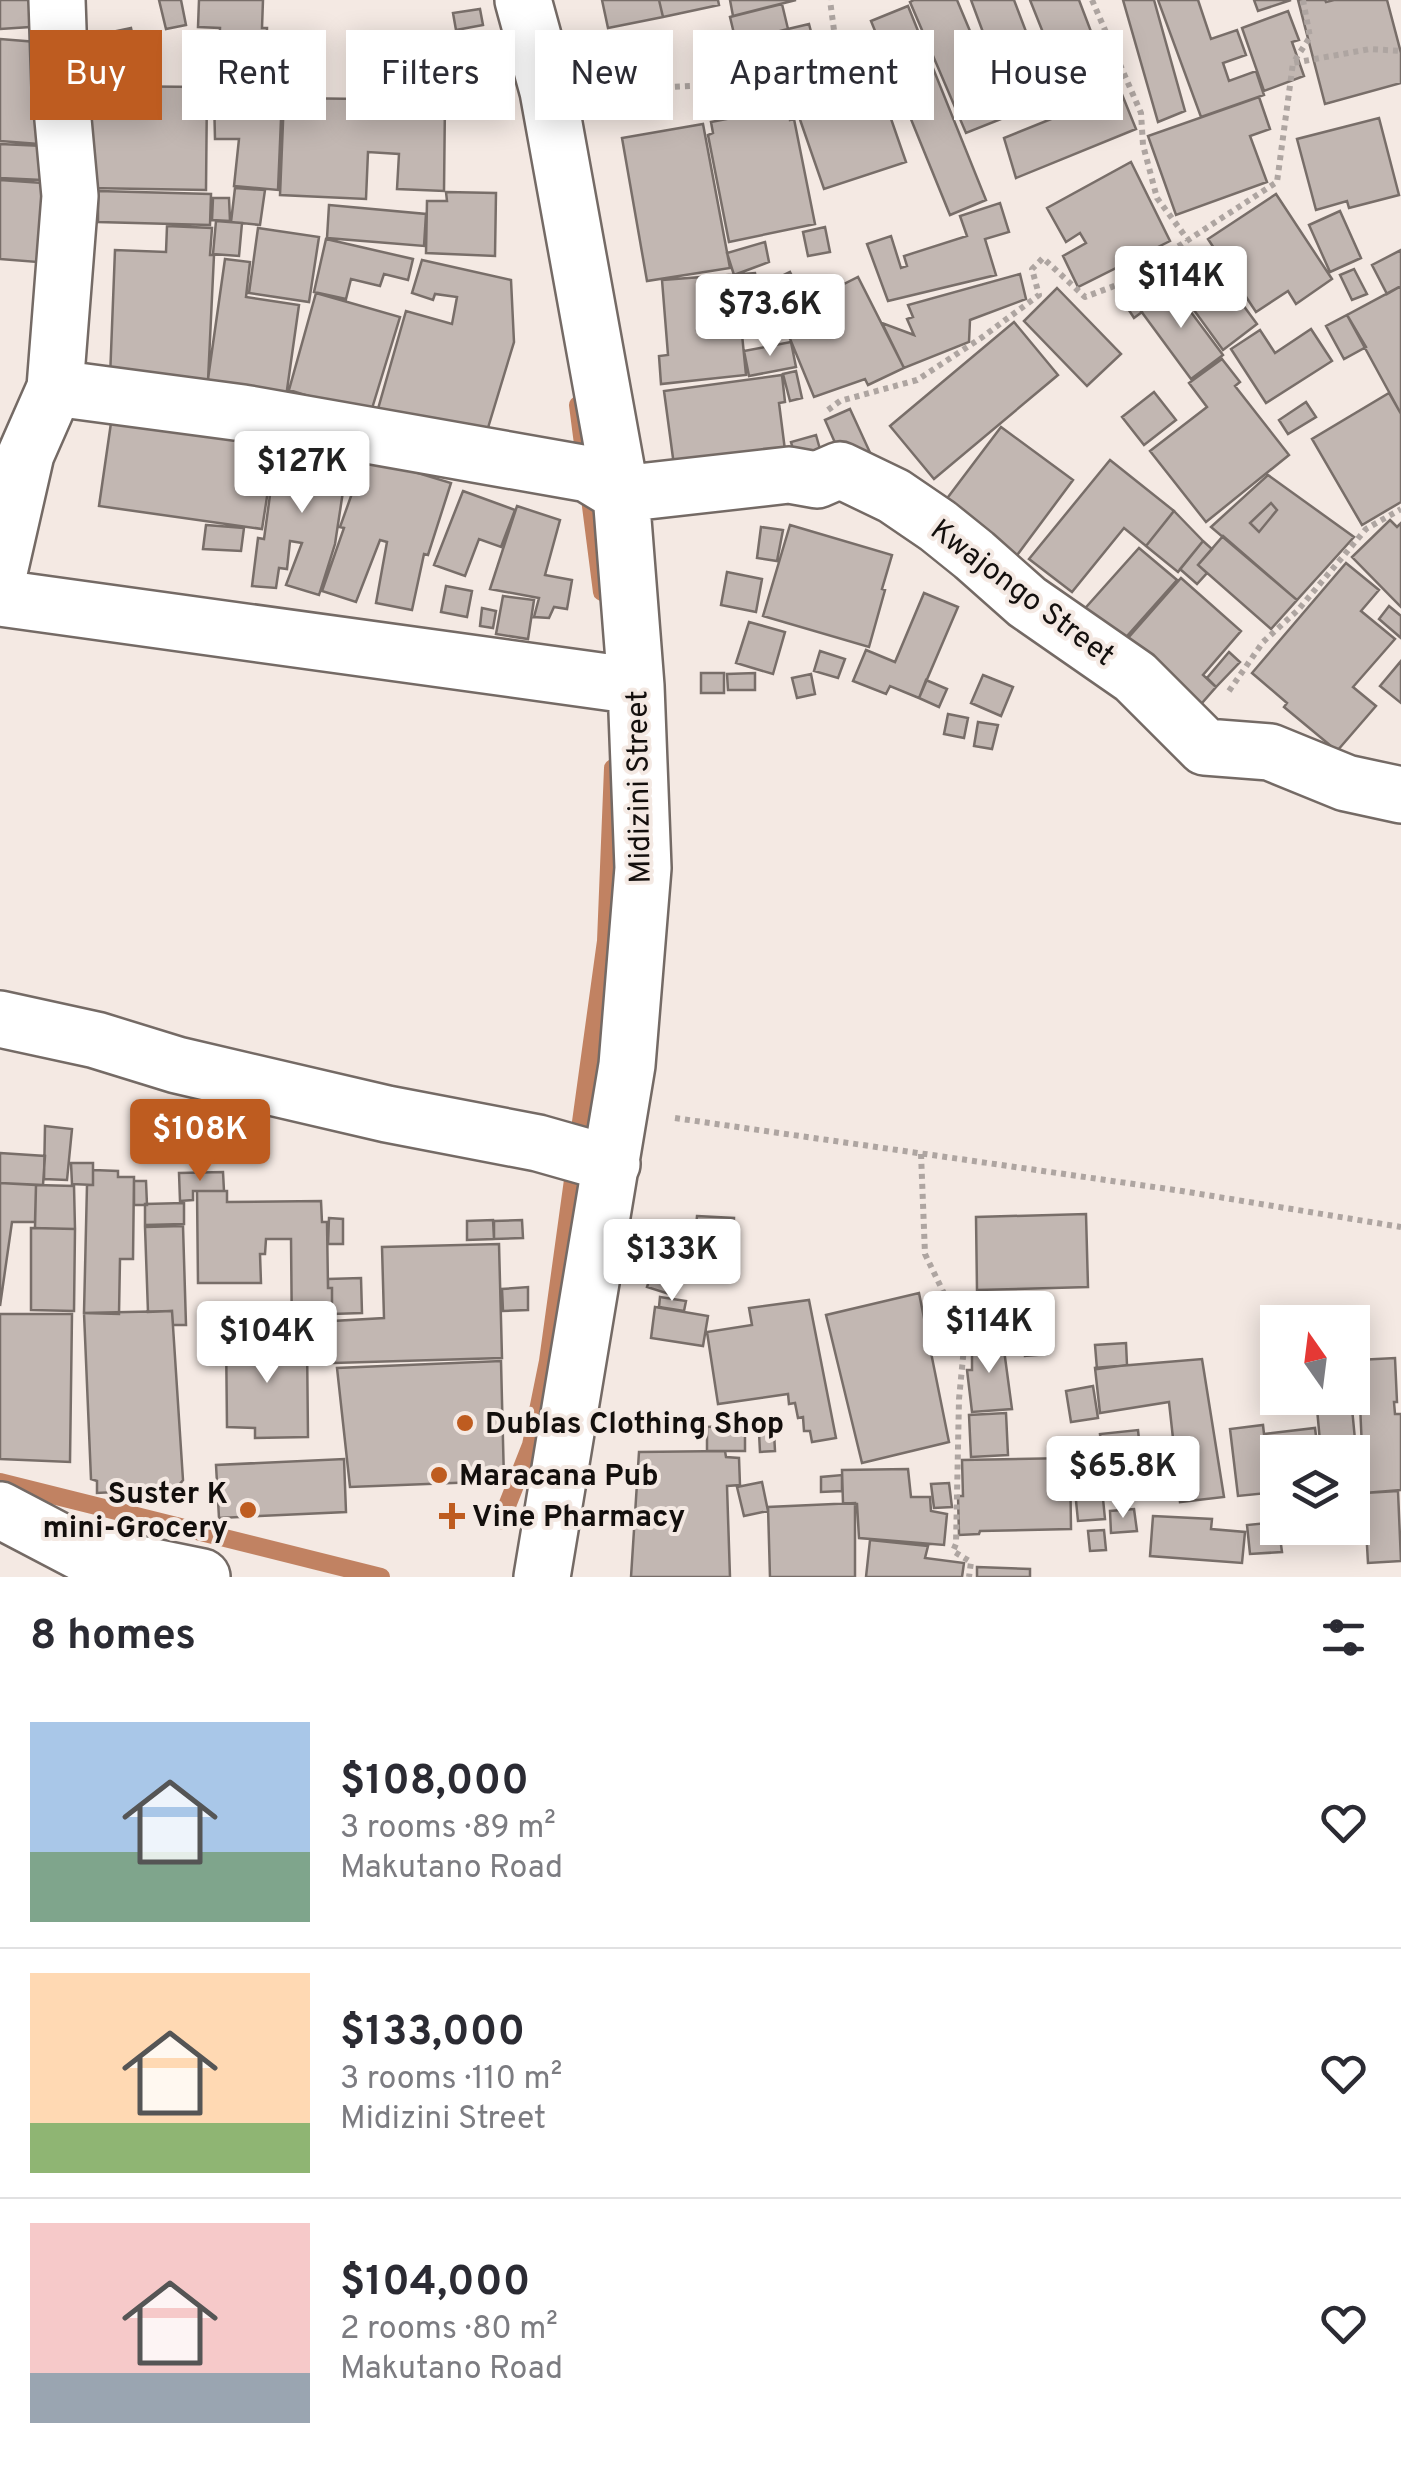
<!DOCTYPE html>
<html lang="en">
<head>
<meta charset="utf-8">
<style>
	:root { --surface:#fff; --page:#f7f7f7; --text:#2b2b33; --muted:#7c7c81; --line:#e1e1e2; --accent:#be5c20 }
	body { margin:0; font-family:Overpass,sans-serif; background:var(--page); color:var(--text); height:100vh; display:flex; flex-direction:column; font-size:38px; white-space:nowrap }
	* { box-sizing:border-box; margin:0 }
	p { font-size:32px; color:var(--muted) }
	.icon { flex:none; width:55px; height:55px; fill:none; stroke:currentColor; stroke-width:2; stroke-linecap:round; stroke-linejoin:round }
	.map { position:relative; height:1577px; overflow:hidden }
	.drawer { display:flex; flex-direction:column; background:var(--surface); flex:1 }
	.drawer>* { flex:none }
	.top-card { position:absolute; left:30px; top:30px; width:1342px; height:90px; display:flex; gap:20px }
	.needle { width:65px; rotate:346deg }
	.buttons { position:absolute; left:1260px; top:1305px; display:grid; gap:20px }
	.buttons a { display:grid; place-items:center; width:110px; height:110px; border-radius:0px; background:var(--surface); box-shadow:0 5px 25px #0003; font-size:50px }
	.price { position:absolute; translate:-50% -85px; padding:0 22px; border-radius:10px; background:#fff; color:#222; font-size:32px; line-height:65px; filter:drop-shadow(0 2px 5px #0008) }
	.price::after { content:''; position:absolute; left:50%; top:60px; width:30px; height:22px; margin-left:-15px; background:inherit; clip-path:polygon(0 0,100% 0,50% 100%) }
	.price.current { background:var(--accent); color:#fff }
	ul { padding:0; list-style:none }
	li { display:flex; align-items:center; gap:30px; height:250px; padding:0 30px }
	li+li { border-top:2px solid var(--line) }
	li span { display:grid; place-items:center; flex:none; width:280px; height:200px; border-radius:0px; color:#555 }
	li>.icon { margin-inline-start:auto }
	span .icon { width:120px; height:120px; fill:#fffc; stroke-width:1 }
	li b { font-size:42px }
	h2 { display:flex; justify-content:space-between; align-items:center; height:120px; padding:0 30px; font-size:42px }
	.pill { padding:0 35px; border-radius:0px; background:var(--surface); box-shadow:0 5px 25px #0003; font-size:35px; line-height:90px }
	.pill.current { background:var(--accent); color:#fff }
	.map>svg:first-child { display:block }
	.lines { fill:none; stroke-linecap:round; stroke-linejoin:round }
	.stream { stroke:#c18262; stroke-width:18 }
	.building { fill:#c2b7b2; stroke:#786e69; stroke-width:2.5; fill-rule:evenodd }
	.minor-casing { stroke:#746a65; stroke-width:60 }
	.tertiary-casing { stroke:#746a65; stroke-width:60 }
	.path { stroke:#aea5a1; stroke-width:6; stroke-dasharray:5 5; stroke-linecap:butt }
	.minor { stroke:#fff; stroke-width:55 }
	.tertiary { stroke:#fff; stroke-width:55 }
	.poi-dot { fill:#be5c20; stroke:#f4e9e3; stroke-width:4 }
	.labels { text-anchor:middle; stroke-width:8; stroke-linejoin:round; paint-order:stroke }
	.street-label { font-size:30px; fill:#130f0d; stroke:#f4e9e3 }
	.poi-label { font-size:30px; font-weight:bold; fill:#130f0d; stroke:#f4e9e3; text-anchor:start }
</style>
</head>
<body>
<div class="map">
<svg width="1401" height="1577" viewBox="0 0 1401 1577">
	<rect width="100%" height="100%" fill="#f4e9e3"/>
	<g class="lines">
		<path class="stream" d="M578,405l24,187
			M0,1482l381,95
			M501,1521l30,-76 17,-84 58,-420 7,-173"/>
	</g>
	<path class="building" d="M0,0h44l1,26 -45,3z
		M159,0h22l5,25 -20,4z
		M199,0h64l-1,28h5l-1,60 -48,-1 2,-59 -22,-1z
		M602,0h57l4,17 -55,11z
		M659,0h59l1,5 -56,12z
		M730,0h66l-63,16z
		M914,0h43l49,117 -40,16 -56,-131z
		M971,0h43l27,71 -38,15z
		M1030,0h49l16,42 -41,18z
		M1123,0h31l31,111 -27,11z
		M1158,0h40l13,39 26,-9 9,25 -23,8 6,18 27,-10 8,24 -63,22z
		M1254,0h37l-33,11z
		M1298,0h27l1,2 8,-2h53l14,53v30l-76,21z
		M782,4l6,25 -52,13 -6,-25z
		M908,6l78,194 -36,15 -79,-194z
		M480,9l3,16 -27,5 -3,-17z
		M1288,11l11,29 -7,2 12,34 -40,15 -22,-63z
		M809,24l5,19 -21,5 -5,-19z
		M131,28l6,28 -19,5 -6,-29z
		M479,34l3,25 -25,3 -3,-25z
		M0,39l49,4 -10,101 -39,-3z
		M1100,40l36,89 -120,49 -12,-40 72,-29 -22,-49z
		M872,64l34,98 -82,27 -28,-81 35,-33z
		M88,86l119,1 -1,103 -119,-2z
		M402,86l43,1v13l-43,-1z
		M282,96l-4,94 -44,-4 5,-47h-24l-1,-42z
		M1259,97l11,32 -20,7 17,46 -91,33 -28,-79z
		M284,98l161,2 -1,91 -47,-2 2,-35 -31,-2 -2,47 -86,-4z
		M788,107l2,13 4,-1 21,105 -86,18 -21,-107 5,-2 -2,-11z
		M1379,118l20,77 -50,13 -2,-7 -31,9 -19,-71z
		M703,124l27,144 -83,13 -25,-143z
		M0,144l44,2 -2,34 -42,-2z
		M1131,162l39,79 -92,46 -15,-31 23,-13 -6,-10 -14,9 -19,-34z
		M0,180l43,3 -6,79 -37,-3z
		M235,188l30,2 -5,35 -29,-3z
		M98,191l113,3 -1,31 -112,-3z
		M446,192l50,1 -1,63 -69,-3 1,-52h20z
		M1276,194l56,85 -36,25 -8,-13 -32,21 -48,-73z
		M213,198h16l1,23 -18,-1z
		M1000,203l9,29 -24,7 11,36 -108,26 -21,-57 24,-8 10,32 6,-2 -3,-10 63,-20 -7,-20z
		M329,205l97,9 -2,32 -97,-8z
		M1340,211l21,47 -31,14 -21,-47z
		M216,221l26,2 -3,33 -26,-2z
		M167,226l45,2 -2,27h4l-6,126 -98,-3 5,-128 51,2z
		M825,227l5,25 -22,4 -5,-24z
		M258,228l61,9 -10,65 -60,-9z
		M326,239l87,20 -5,21 -24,-6 -4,12 -29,-7 -5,20 -32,-7z
		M765,242l4,20 -35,13 -7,-22z
		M1201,248l56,76 -34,26 -56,-77z
		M1401,250v36l-14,8 -15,-29z
		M225,259l25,3 -4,35 53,8 -13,92 -79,-11z
		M422,260l89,20 3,62 -30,99 -106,-32 28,-98 46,13 5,-27 -22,-3 -2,6 -21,-7z
		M1354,269l13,25 -15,6 -12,-25z
		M790,272l16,31 52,-26 46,91 -36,17 -3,-6 -51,18 -47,-114z
		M755,273l1,6 10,-1 1,8 5,-1 2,26 -34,3 6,61 -85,9 -2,-28 9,-1 -6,-75z
		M1020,274l6,25 -56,21 -1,22 -65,26 -22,-45 32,12 -7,-16 6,-2 -5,-12z
		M1160,279l6,8 -28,20 4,5 -8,6 -9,-14z
		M1170,284l53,71 -32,24 -53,-72z
		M1401,286v128l-54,-99z
		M1057,288l64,66 -34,32 -63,-65z
		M316,293l84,24 -30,98 -81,-25z
		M1347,315l19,32 -22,12 -18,-33z
		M1014,322l44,53 -124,104 -44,-53z
		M1311,329l21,32 -66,42 -35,-54 29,-19 15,23z
		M791,342l5,25 -47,9 -5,-25z
		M1222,359l18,23 -5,4 54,69 -83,67 -56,-71 57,-44 -18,-24z
		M796,371l6,27 -12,3 -7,-27z
		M782,375l3,27 -6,1 7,55 -111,15 -11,-82z
		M1154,392l22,28 -32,25 -22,-28z
		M1389,393l12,21v88l-39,23 -50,-86z
		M1306,402l10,15 -28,17 -9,-14z
		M850,409l23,50 -26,11 -22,-50z
		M112,416l164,23 -14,90 -163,-23z
		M1001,427l72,53 -67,90 -70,-57z
		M816,435l9,32 -25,7 -9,-32z
		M277,444l72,8 -14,92 -16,51 -33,-10 16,-42 -12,-2 -3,28 -8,-1 -3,20 -24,-2 6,-48 6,1z
		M365,457l86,26 -23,72 -4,-1 -12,56 -36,-7 11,-61 -7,-2 -24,62 -34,-11 22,-63 -4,-1z
		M1110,460l64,51 -28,35 -22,-18 -52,64 -43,-33z
		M1268,475l86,62 -57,63 -86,-73zM1271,503l6,7 -18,22 -9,-9z
		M463,491l52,19 -14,37 -22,-8 -14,37 -31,-11z
		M1271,503l6,7 -18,22 -9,-9z
		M517,506l43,14 -15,55 27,5 -5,29 -13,-2 -5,11 -15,-1 5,-19 -49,-9z
		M1174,511l29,30 -25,31 -32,-26z
		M1390,520l7,7 4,-4v84l-49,-50z
		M206,525l38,3 -3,23 -38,-2z
		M790,525l102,30 -10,34 3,1 -16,57 -106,-31z
		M761,527l22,3 -6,31 -20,-3z
		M1223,536l74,64 -26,29 -73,-64z
		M1203,541l9,8 -14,16 9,8 -10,11 -17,-15z
		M1139,548l38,32 -83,93 -31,-40z
		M1346,563l33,27 -18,21 34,28 -42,48 23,19 -39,45 -53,-44 3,-4 -35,-30z
		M727,572l35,7 -6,33 -35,-7z
		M1181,578l60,53 -38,44 13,12 -21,24 -74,-65z
		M446,586l26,5 -5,26 -26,-5z
		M924,593l34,14 -39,91 -29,-12 -4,8 -33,-13 13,-31 29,12z
		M503,596l31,4 -6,39 -32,-5z
		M1389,606l12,10v22l-22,-19z
		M482,608l14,3 -3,17 -13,-2z
		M749,622l36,10 -12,42 -37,-11z
		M820,651l25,8 -7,19 -24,-7z
		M1229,652l11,10 -24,25 -9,-9z
		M1401,661v42l-21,-17z
		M701,673h23v20h-23z
		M755,673v17h-27l-1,-16z
		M811,674l4,20 -18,4 -5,-20z
		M983,675l30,12 -12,29 -30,-13z
		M926,680l21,9 -8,18 -20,-9z
		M948,714l20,4 -4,20 -20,-4z
		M978,722l20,3 -6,24 -18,-3z
		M45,1126l27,3 -5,51 -23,-1z
		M0,1153l45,3 -2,29 -43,-2z
		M71,1163h22v22l-21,-1z
		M93,1170l25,1v6h16l-1,82h-13l-1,55 -35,-1 3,-128h6z
		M223,1172l1,19h-31v9l-13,1 -1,-28z
		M134,1181h12l1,24h-13z
		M0,1183l36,2 -1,37h-23l-12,84z
		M36,1185l38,1 1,43 -40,-1z
		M197,1191h30v11l94,-1 1,21h5l1,66h4v52l-40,1 -1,-102h-25l-1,15h-5l1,29h-63z
		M184,1203v21l-39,1v-21z
		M1086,1214l2,73 -111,3 -1,-73z
		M697,1216l37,2 -1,23 -38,-2z
		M329,1218l14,1v25h-15z
		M493,1220l1,19 -27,1v-19z
		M522,1220l1,18 -29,1v-18z
		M183,1226l3,99h-13l-1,-14 -24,1 -3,-85z
		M31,1228l44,1 -1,82 -43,-1z
		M499,1244l3,114 -168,5 -1,-42 51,-3 -2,-71z
		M654,1266l21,7 -6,21 -22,-7z
		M361,1278l1,35 -30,1v-26h-4v-9z
		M528,1287v23l-25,1 -1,-22z
		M919,1293l30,149 -87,21 -36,-148z
		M660,1297l26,4 -2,10 -25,-4z
		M809,1300l27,138 -24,4 -2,-11h-6l-1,-14 -5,1 -3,-15 -6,1 -1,-10 -70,10 -11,-72 45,-7 -3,-17z
		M655,1307l53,9 -5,30 -52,-8z
		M172,1311l11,169 -7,9 -79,4v-12l-6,-2 -7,-166z
		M0,1314h72l-2,148 -70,-3z
		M265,1331v13l42,-2 1,95 -53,1v-10l-28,-1 -1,-95z
		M1046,1334l1,20 -22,2 -1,-21z
		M1002,1335l10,74 -40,3 -5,-42h5v-31z
		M1126,1343l1,22 -30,4 -2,-24z
		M1395,1358l2,44h-3l1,12h6v76l-37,3 -6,-133z
		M1202,1359l22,138 -44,5 -11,-100 -69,11 -5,-45z
		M501,1361l3,120 -154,6 -13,-119z
		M1093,1386l5,32 -27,4 -5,-31z
		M1316,1398h35l8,83h-6l1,12h-2v-41h-31z
		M1006,1413l2,42 -37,2 -2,-42z
		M745,1425v26h-38v-24z
		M1263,1425l1,9 51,-6 3,24h-40v40l-40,4 -8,-67z
		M1138,1430l6,58 -38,4 -6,-58z
		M774,1432l1,19 -15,1 -1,-19z
		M1097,1439l2,19 -21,2v-20z
		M725,1451l1,6 13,1 1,27 -13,1 3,91h-99l8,-125z
		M1070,1458l1,71 -91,2 -1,3 -20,1 -1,-39h5l-1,-36z
		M1099,1458l6,61 -27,2 -6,-61z
		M344,1459l2,53 -127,6 -3,-53z
		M908,1469l3,28h19l1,14 16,3 -3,31 -85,-7 -2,-34 -14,-1 -1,-33z
		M842,1475v16l-21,1v-15z
		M762,1482l6,29 -24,5 -7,-29z
		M949,1483l3,24 -18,1 -3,-24z
		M1398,1491l3,70 -33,2 -4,-70z
		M855,1503v74h-85l-2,-70z
		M1134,1509l3,22 -26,2 -1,-22z
		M1153,1516l59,3 -1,10 34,3 -3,31 -92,-7z
		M1278,1522l4,30 -32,2 -3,-29z
		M1104,1530l2,20 -16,1 -2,-20z
		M870,1540l58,6 -3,12 39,5 -2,14h-96z
		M977,1567l53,2v8h-53z"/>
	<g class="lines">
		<g class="minor-casing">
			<path id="minor" d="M523,0l25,91 73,403 15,192 7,182 -16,197 -85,512
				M55,388l188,25 345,61 33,20 168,-19 28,5 23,-10 54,26 44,30 36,29 53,47 108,75 70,70 65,5 76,31 55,12
				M0,568l26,-114 29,-66 15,-192 -10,-109 -3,-87
				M0,598l636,88
				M0,1019l96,21 81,25 210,49 151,29 74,21"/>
		</g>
		<g class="tertiary-casing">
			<path id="tertiary" d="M0,1510l80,42 122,25"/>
		</g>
		<path class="path" d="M1092,0l49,113 2,32 14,53 31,42
			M1303,0l7,37 -17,26 77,-14 31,2
			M605,90l104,-5 62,-15 26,-2 40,-15 -7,-53
			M828,410l12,-9 77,-21 64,-42 58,-43 -7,-26 11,-11 42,39 37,-14 155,-101 16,-119
			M1229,691l34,-49 35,-32 68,-81 35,-20
			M675,1118l507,73 219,36
			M921,1154l4,100 40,83 -6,62 -3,145 -3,7 18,11 -2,15"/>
		<use href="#minor" class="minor"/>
		<use href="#tertiary" class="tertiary"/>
	</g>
	<g class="poi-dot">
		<circle cx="465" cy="1423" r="10"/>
		<circle cx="439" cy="1475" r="10"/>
		<circle cx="248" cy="1510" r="10"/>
		<path d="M447 1501h10v10h10v10h-10v10h-10v-10h-10v-10h10z"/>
	</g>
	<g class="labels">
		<g class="street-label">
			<text transform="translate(1023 592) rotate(37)" y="10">Kwajongo Street</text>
			<text transform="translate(638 787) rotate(-91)" y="10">Midizini Street</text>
		</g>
		<g class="poi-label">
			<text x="485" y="1433">Dublas Clothing Shop</text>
			<text x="459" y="1485">Maracana Pub</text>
			<text x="228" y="1503" text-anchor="end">Suster K<tspan x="228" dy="34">mini-Grocery</tspan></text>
			<text x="472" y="1526">Vine Pharmacy</text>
		</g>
	</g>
</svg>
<div class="buttons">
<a><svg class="needle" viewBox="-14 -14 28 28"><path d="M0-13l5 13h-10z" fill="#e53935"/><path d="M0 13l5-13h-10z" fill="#7c7c81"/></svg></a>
<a><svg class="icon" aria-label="layers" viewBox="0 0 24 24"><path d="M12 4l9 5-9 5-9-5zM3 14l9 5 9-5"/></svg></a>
</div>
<b class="price" style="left:1181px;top:331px">$114K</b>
<b class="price" style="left:770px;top:359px">$73.6K</b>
<b class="price" style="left:302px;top:516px">$127K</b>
<b class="price current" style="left:200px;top:1184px">$108K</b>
<b class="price" style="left:672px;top:1304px">$133K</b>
<b class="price" style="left:989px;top:1376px">$114K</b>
<b class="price" style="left:267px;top:1386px">$104K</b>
<b class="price" style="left:1123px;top:1521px">$65.8K</b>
<div class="top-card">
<a class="pill current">Buy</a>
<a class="pill">Rent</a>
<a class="pill">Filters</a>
<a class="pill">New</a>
<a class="pill">Apartment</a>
<a class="pill">House</a>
</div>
</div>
<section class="drawer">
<h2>8 homes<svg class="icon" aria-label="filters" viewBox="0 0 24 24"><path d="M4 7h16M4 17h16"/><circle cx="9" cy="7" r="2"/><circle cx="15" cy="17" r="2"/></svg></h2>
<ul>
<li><span style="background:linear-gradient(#a9c7e8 65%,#7fa58c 0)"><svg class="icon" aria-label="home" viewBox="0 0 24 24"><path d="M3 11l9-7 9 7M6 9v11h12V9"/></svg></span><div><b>$108,000</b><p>3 rooms · 89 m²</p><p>Makutano Road</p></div><svg class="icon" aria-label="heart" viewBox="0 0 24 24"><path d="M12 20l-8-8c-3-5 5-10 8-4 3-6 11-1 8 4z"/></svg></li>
<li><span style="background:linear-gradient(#ffd9b3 75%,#8fb573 0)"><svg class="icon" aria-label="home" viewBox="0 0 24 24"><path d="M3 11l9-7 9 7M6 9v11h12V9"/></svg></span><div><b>$133,000</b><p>3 rooms · 110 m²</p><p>Midizini Street</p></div><svg class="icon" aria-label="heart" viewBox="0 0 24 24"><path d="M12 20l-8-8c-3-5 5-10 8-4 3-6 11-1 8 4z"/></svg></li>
<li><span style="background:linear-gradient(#f6c9c9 75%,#9aa5b1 0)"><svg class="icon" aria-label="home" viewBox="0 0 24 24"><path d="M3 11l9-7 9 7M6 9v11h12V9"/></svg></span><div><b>$104,000</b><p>2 rooms · 80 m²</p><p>Makutano Road</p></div><svg class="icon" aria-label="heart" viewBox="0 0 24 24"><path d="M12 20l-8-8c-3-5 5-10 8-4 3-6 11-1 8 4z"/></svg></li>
</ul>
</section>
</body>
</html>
